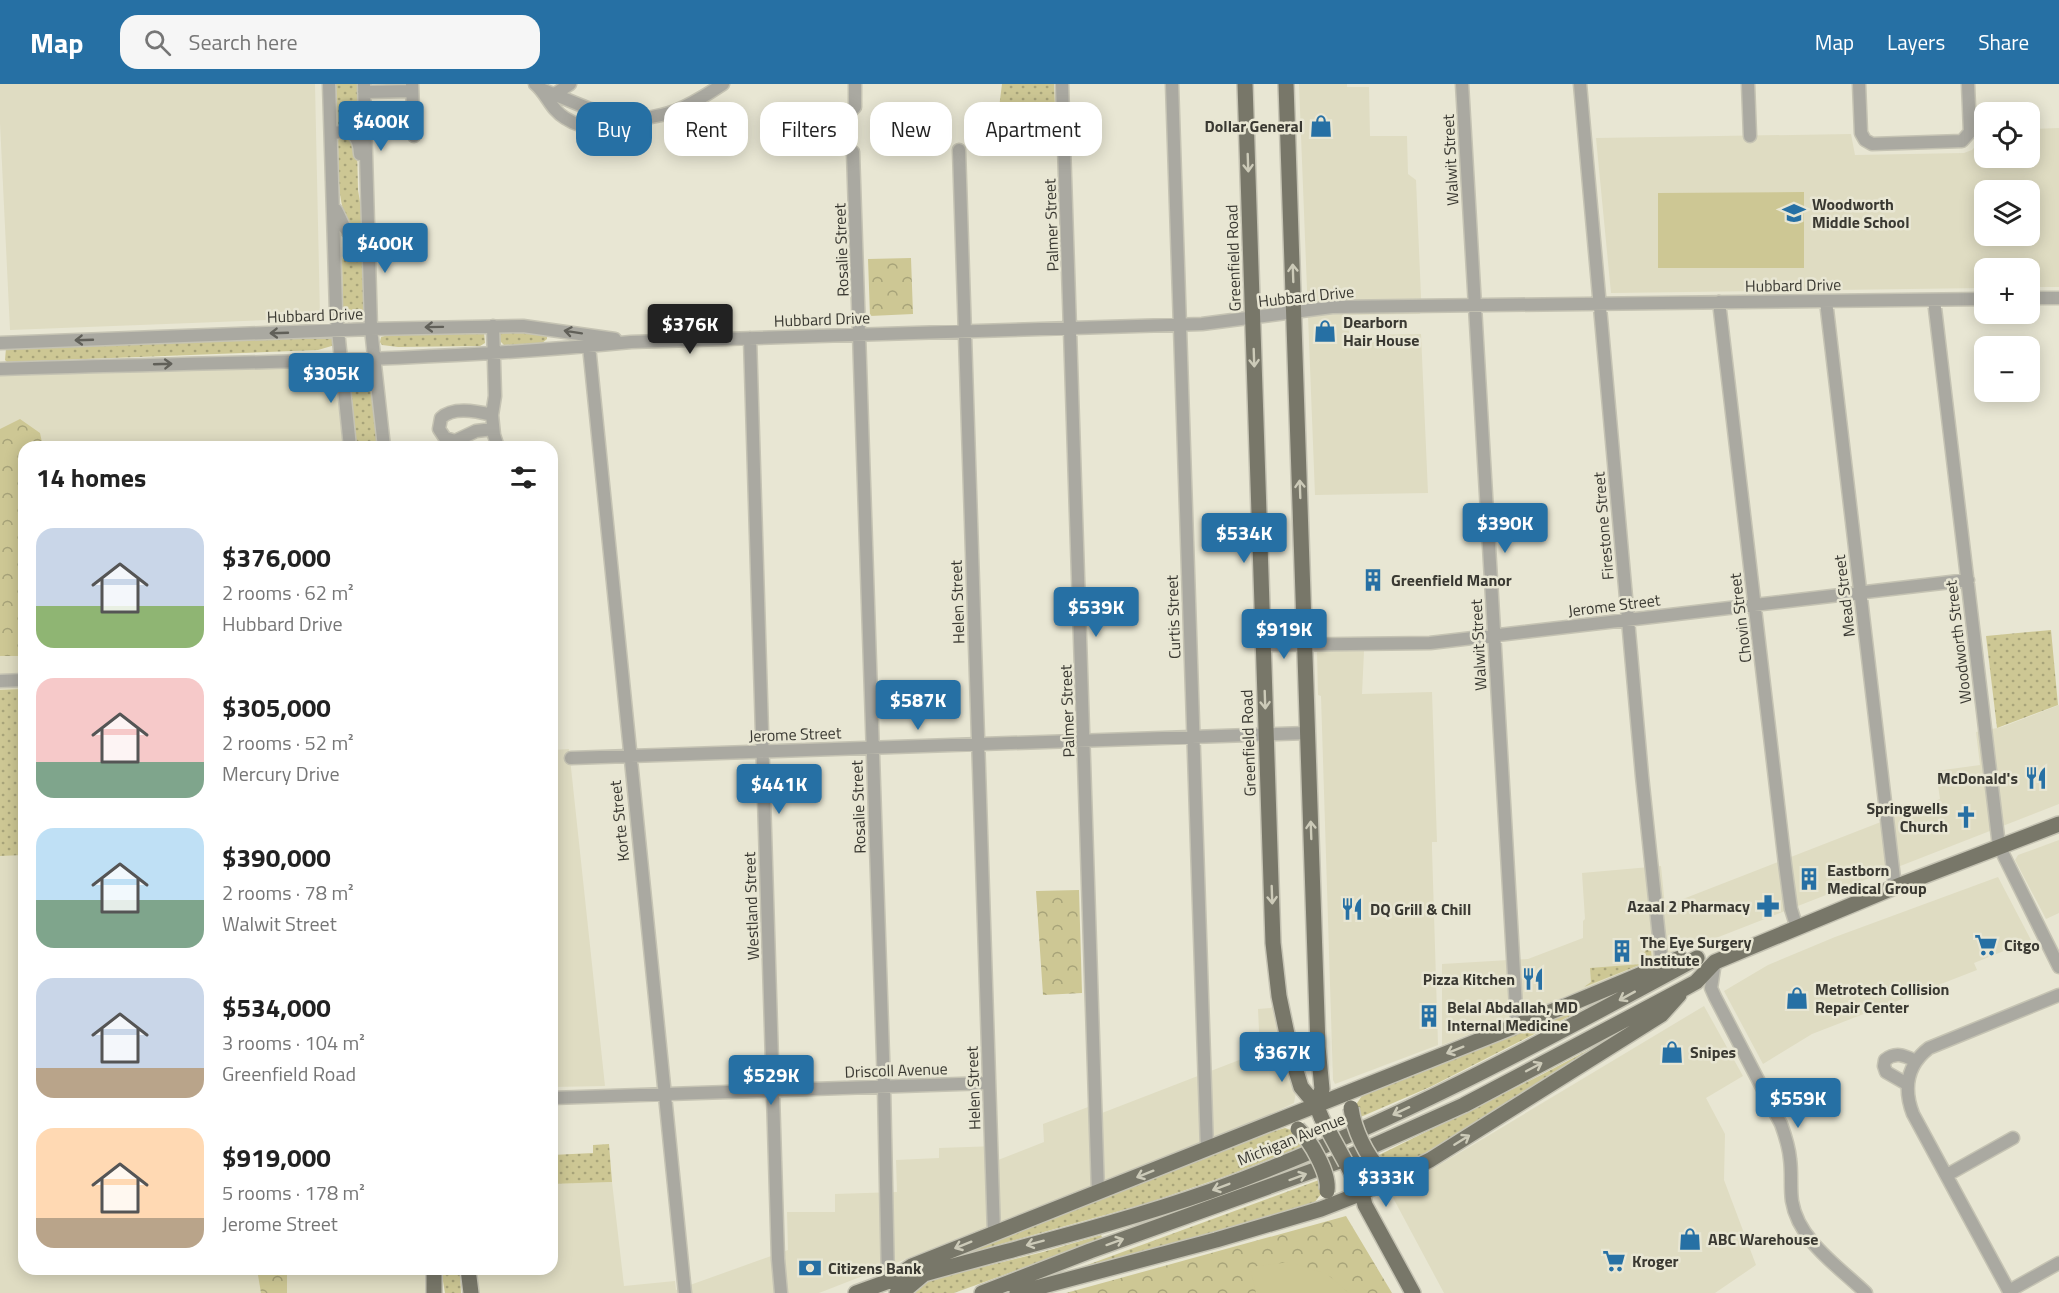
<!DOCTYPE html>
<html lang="en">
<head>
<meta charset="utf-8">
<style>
	:root { --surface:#fff; --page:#f6f6f6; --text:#222; --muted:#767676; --accent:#2670a4 }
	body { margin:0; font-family:"Titillium Web",sans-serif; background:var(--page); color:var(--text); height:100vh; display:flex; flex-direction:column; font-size:22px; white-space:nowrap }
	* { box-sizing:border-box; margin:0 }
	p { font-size:20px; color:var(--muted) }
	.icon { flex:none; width:33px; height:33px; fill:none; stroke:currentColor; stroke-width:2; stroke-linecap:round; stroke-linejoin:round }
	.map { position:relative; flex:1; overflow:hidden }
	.side { position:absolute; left:18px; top:357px; width:540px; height:834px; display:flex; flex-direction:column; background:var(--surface); border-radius:18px; box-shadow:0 3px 15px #0003 }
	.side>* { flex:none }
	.banner { position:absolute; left:576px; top:18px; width:570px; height:54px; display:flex; gap:12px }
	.fabs { position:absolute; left:1974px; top:18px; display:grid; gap:12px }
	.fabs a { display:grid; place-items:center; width:66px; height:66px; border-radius:12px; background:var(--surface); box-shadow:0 3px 15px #0003; font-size:30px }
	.price { position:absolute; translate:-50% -51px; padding:0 14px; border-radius:6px; background:var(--accent); color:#fff; font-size:20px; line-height:39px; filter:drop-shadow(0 2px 3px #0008) }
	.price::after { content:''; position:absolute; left:50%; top:36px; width:18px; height:14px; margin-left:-9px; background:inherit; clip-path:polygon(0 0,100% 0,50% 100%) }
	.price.active { background:#222; color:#fff }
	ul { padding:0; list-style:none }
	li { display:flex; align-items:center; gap:18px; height:150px; padding:0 18px }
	li span { display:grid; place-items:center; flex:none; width:168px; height:120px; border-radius:18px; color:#555 }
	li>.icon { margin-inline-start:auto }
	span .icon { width:72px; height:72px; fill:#fffc; stroke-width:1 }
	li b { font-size:26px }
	h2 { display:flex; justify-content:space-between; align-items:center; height:72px; padding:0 18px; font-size:26px }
	.chip { padding:0 21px; border-radius:18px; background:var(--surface); box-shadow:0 3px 15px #0003; font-size:21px; line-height:54px }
	.chip.active { background:var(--accent); color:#fff }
	header { display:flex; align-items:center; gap:36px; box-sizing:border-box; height:84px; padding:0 30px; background:var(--accent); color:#fff }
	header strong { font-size:28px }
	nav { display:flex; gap:33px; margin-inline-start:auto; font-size:21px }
	.search { width:420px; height:54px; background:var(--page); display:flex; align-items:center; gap:15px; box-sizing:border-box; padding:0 21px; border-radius:18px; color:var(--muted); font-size:22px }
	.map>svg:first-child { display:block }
	.built { fill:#dfdcc2; fill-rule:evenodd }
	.grass { fill:url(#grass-dots) }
	.forest { fill:url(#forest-crowns) }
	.garden { fill:#cdc794 }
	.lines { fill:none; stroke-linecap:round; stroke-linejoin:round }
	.minor-casing { stroke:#c5c3b3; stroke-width:15 }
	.major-casing { stroke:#c5c3b3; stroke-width:18 }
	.minor { stroke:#aaa9a1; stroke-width:12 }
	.major { stroke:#787769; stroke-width:15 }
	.major-bridge-casing { stroke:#c5c3b3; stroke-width:18; stroke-linecap:butt }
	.major-bridge { stroke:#787769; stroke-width:15 }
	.oneway { stroke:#cccab8 }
	.oneway2 { stroke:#616059 }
	.labels { text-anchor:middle; stroke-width:5; stroke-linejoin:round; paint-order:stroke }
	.poi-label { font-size:16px; font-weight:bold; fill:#3a3932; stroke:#e8e6d3; text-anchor:start }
	.street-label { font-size:16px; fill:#3a3932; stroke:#e8e6d3 }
</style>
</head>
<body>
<header>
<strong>Map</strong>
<div class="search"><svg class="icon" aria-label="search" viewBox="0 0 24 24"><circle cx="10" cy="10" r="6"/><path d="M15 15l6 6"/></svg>Search here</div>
<nav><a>Map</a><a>Layers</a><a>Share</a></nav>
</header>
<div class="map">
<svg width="2059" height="1209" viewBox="0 0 2059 1209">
	<defs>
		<pattern id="grass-dots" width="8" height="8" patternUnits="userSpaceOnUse" patternTransform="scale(1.5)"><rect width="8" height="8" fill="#cdc794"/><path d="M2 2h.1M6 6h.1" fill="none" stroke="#a7a379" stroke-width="1.8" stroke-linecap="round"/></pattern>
		<pattern id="forest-crowns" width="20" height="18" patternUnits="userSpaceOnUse" patternTransform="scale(1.5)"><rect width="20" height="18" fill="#cdc794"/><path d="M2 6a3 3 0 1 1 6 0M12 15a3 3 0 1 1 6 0" fill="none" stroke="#a7a379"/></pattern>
	</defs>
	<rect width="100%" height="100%" fill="#e8e6d3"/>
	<path class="built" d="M0,0h315l5,234 -310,12 -10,-207z
		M1299,0h48v3h22l1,49h37l1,38 8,6 5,117 -1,17 -71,1v20l72,-1 7,159 -113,2z
		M2059,44v159h-29v-19h-46v20l-373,5 -15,-155 255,-4 4,21 109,-2 8,-3 10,-11h2v19h46l1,-29zM1984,106h46v46h-46z
		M334,280l9,83h-319v822h402l2,24h-428v-917z
		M1317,567h47l-2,43 70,-2 5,150h-5v7l6,196 -103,39 -2,-4 -12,-384 -3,-1z
		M2059,621v99l-617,241v-81l86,-5 55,-21v-17l2,-2 -3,-46 79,-7 4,40 275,-107 -4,-28 44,-6 -4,-33 26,-5z
		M569,665l36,337 -53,1v-337z
		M2059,756v73l-13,6 -31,-59 3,-5z
		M1998,793l33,63 -57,23 3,7 -165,64 -49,30 -39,-73 44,-26 67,-28z
		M1274,919l22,89 -2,11 -50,24 -425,166h-343l-3,-24h79v-85l60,-2 12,104 51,-5 1,9 112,-40 -1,-38h48v-18l62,-2 -1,-32 43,-2v-10l58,-2 1,14 46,-18 -1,-18 45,-17 1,11 171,-66 -2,-43 13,-1z
		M1704,922l39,70 -37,22 19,36 -1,46 32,85 -41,28h-271l-53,-99z"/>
	<path class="grass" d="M336,0h24v48l-22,-5z
		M1002,0h52l2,46 -60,2z
		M347,50l10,12 1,44 6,36 -4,4 -9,-2c-15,-24 -12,-60 -13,-87l1,-4z
		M346,151l17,3 3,79 -19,2 -4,-6 -1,-52z
		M503,246l44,4v5l-6,5 -37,1 -4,-4 -1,-7z
		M484,248l1,11 -5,3 -82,1 -16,-2 -2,-3 1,-5 15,-4z
		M319,252l14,2 2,7 -17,5 -311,12 -2,-2 1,-12z
		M364,281l6,2 10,80h-24l-7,-75 2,-5z
		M2051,546l7,75 -61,23 -11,-92z
		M24,605v166l-24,1v-166z
		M1645,865l6,2 1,9 -68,27 7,-5 -1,-14 52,-4 -1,-10 4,-2z
		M1589,920l-19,12 -140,71 -74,32 -1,-13 9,-13z
		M1609,955l-176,111 -37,20 -13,-4 -8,-9 168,-83z
		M1285,1044l6,2 15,15 -77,30 -81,28 -190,53 -1,-2 294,-116z
		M609,1060l3,38 -60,2v-29l41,-2v-8z
		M1319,1096l2,14 -7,9 -7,3 -239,66z
		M1101,1151l2,4 -149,54h-48l27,-14 110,-27z
		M441,1185h19l1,24h-16z"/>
	<path class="forest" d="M911,174l2,56 -43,2 -2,-57z
		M20,335l20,14 3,14h-19v209h-24v-227z
		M1079,806l3,103 -39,2 -7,-104z
		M1346,1132l46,77h-326z
		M257,1185h30v24h-26z"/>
	<path class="garden" d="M1804,108v76h-146v-75z
		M1290,1178l37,12 22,19h-93l-6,-26z"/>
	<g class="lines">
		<g class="minor-casing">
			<path id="minor" d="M329,0l7,227 14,136
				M364,0l7,245 13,118
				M412,0l2,52
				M535,0c12,10 16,26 30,34 26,17 52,10 79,1 10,-3 21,-4 31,-8 17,-7 33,-17 48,-27
				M1062,0l36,1108
				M1172,0l35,1065
				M1462,0l55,941
				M1580,0l62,692 20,189
				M1748,0l2,52
				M1859,0l2,49 4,7 7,4 90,-3 8,-9 -2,-48
				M541,5l49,20 54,9
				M364,8l48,-1
				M555,10l15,-10
				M808,28h42l5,-5v-23
				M331,50c19,-6 28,-1 29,20
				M959,66l35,1083
				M853,68l31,935 4,194
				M336,126c10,18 7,28 32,24
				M2030,214h29
				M1934,216l65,546 60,121
				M1826,217l69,586
				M1719,218l66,562 6,45 6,19
				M493,242l2,70 -3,19 2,20 4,12
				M750,254l28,921 3,34
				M0,259l371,-14 152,-3 92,13
				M589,262l96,947
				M0,285c210,-7 421,-6 631,-27l571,-18 130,-17 652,-8
				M492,331c-15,-4 -39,-9 -51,3l-2,11 6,9 10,3 21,-10 17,-2
				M1263,561l167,-2 538,-63
				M0,597l24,-1
				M571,674l737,-25
				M1715,878l-4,26 4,9 66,127c4,11 8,23 9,35 2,14 0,28 2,42 6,39 47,66 74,92
				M1907,1000l-21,-12 -2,-6 1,-6c11,-9 20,-4 31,1
				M552,1014l437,-15
				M1947,1091l66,-37
				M2009,1207l50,-28
				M2010,1209l-97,-179c-10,-26 -6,-49 16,-66l130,-53"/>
		</g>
		<g class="major-casing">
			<path id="major" d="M1245,0l28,859 6,53 13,62 9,29 15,18 6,14
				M1286,0l32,963 4,42 -6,16
				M1346,1079l16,30 3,12 48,88
				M434,1185v24
				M468,1185l3,24
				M899,1191l13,-9 656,-261 112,-47
				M856,1209l36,-13 32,-6c96,-27 193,-50 287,-83 169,-61 328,-147 486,-233
				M897,1209l8,-3 19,-16
				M982,1209l108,-42 247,-89 127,-57 221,-117 11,-6 19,-20 180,-75 164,-63
				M1017,1209l199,-53 105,-31 41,-16 68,-33 231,-145 18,-20"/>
		</g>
		<use href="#minor" class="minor"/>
		<use href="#major" class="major"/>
		<g class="major-bridge-casing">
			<path id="major-bridge" d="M1351,1024c3,22 15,47 30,63
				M1322,1035l24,44
				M1298,1045c12,11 32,45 29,62"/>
		</g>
		<use href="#major-bridge" class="major-bridge"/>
	</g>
	<defs><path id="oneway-shaft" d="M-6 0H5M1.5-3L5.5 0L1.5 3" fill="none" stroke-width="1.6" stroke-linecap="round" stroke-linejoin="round" transform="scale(1.5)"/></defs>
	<g class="oneway">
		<use href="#oneway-shaft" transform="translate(1248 79) rotate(88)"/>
		<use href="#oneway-shaft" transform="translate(1293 189) rotate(-92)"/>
		<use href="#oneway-shaft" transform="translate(1254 274) rotate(88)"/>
		<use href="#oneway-shaft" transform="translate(1300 405) rotate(-92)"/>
		<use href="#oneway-shaft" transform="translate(1265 616) rotate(88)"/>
		<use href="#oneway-shaft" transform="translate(1311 746) rotate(-92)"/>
		<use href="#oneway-shaft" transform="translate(1272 811) rotate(88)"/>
		<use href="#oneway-shaft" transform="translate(1627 912) rotate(151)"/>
		<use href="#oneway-shaft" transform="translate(1455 966) rotate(158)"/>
		<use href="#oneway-shaft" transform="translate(1534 983) rotate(-28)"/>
		<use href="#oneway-shaft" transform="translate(1401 1027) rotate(155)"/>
		<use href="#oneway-shaft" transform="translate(1462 1056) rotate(-32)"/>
		<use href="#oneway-shaft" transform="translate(1145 1090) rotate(158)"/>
		<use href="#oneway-shaft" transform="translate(1298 1093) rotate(-20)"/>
		<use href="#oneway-shaft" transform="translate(1221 1103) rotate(159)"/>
		<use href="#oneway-shaft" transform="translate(1115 1158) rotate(-20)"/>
		<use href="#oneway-shaft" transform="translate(1035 1159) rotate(165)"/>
		<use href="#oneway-shaft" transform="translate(963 1161) rotate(158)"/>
	</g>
	<g class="oneway2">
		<use href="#oneway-shaft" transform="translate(434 243) rotate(179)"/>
		<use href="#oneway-shaft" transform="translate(573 248) rotate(-171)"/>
		<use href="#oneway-shaft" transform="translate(279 249) rotate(178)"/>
		<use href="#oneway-shaft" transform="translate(84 256) rotate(178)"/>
		<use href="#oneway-shaft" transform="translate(163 280) rotate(-2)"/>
	</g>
	<defs>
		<g id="shop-bare" transform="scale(1.8)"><path d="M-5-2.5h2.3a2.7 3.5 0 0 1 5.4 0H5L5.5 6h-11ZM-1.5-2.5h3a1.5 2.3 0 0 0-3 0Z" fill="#2670a4" stroke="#e8e6d3" stroke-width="2.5" paint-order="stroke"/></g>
		<g id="school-bare" transform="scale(1.8)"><path d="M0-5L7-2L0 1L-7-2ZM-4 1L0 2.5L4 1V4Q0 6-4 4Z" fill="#2670a4" stroke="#e8e6d3" stroke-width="2.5" paint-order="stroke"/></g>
		<g id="building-bare" transform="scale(1.8)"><path d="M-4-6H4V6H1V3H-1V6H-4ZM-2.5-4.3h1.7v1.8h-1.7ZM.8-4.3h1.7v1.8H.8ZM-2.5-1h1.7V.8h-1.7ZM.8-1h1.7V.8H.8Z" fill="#2670a4" stroke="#e8e6d3" stroke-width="2.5" paint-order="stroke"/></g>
		<g id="restaurant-bare" transform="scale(1.8)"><path d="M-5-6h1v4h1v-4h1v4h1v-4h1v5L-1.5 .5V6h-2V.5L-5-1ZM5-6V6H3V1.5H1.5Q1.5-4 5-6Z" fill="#2670a4" stroke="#e8e6d3" stroke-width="2.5" paint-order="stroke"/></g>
		<g id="church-bare" transform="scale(1.8)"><path d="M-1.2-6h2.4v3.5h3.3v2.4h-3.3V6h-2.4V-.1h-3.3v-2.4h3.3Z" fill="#2670a4" stroke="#e8e6d3" stroke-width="2.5" paint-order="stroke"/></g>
		<g id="pharmacy-bare" transform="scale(1.8)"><path d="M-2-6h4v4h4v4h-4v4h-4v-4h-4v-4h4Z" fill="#2670a4" stroke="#e8e6d3" stroke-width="2.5" paint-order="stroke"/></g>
		<g id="supermarket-bare" transform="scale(1.8)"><path d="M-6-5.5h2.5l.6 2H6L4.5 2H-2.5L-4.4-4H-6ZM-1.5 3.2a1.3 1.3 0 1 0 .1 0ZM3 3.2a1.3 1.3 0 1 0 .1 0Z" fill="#2670a4" stroke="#e8e6d3" stroke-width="2.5" paint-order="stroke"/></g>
		<g id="bank-bare" transform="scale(1.8)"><path d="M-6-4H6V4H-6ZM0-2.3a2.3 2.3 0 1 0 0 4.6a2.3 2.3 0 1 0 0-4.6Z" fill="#2670a4" stroke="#e8e6d3" stroke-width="2.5" paint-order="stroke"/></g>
	</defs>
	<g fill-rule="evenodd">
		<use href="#shop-bare" x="1321" y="42"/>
		<use href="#school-bare" x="1794" y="129"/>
		<use href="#shop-bare" x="1325" y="247"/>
		<use href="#building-bare" x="1373" y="496"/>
		<use href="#restaurant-bare" x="2036" y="694"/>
		<use href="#church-bare" x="1966" y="733"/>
		<use href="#building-bare" x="1809" y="795"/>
		<use href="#pharmacy-bare" x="1768" y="822"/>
		<use href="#restaurant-bare" x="1352" y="825"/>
		<use href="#supermarket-bare" x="1986" y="861"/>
		<use href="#building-bare" x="1622" y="867"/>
		<use href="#restaurant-bare" x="1533" y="895"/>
		<use href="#shop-bare" x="1797" y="914"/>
		<use href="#building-bare" x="1429" y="932"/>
		<use href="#shop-bare" x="1672" y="968"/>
		<use href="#shop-bare" x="1690" y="1155"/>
		<use href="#supermarket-bare" x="1614" y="1177"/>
		<use href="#bank-bare" x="810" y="1184"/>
	</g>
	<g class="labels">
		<g class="poi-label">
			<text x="1303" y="48" text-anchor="end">Dollar General</text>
			<text x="1812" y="126">Woodworth<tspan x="1812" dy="18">Middle School</tspan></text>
			<text x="1343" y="244">Dearborn<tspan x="1343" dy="18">Hair House</tspan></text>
			<text x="1391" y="502">Greenfield Manor</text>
			<text x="2018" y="700" text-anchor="end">McDonald's</text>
			<text x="1948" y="730" text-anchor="end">Springwells<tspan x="1948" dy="18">Church</tspan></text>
			<text x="1827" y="792">Eastborn<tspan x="1827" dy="18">Medical Group</tspan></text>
			<text x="1750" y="828" text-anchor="end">Azaal 2 Pharmacy</text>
			<text x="1370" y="831">DQ Grill &amp; Chill</text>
			<text x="1640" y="864">The Eye Surgery<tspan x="1640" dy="18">Institute</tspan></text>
			<text x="2004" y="867">Citgo</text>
			<text x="1515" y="901" text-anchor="end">Pizza Kitchen</text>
			<text x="1815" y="911">Metrotech Collision<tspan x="1815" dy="18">Repair Center</tspan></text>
			<text x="1447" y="929">Belal Abdallah, MD<tspan x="1447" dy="18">Internal Medicine</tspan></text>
			<text x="1690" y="974">Snipes</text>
			<text x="1708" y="1161">ABC Warehouse</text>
			<text x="1632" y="1183">Kroger</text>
			<text x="828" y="1190">Citizens Bank</text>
		</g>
		<g class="street-label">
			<text transform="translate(1450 76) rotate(-93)" y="6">Walwit Street</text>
			<text transform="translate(1051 141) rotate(-92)" y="6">Palmer Street</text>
			<text transform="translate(841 166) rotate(-92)" y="6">Rosalie Street</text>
			<text transform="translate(1233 174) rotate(-92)" y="6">Greenfield Road</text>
			<text transform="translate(1793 201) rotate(-1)" y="6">Hubbard Drive</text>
			<text transform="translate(1306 212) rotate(-6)" y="6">Hubbard Drive</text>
			<text transform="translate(315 231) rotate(-2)" y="6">Hubbard Drive</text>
			<text transform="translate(822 235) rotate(-2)" y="6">Hubbard Drive</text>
			<text transform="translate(1603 442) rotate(-95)" y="6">Firestone Street</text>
			<text transform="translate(1844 512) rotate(-97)" y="6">Mead Street</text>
			<text transform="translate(957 518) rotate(-92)" y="6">Helen Street</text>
			<text transform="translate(1614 521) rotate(-7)" y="6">Jerome Street</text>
			<text transform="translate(1173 533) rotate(-92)" y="6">Curtis Street</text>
			<text transform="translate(1740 534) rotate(-97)" y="6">Chovin Street</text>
			<text transform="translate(1958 558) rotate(-97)" y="6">Woodworth Street</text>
			<text transform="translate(1478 561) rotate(-93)" y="6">Walwit Street</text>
			<text transform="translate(1067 627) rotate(-92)" y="6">Palmer Street</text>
			<text transform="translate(795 650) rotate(-2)" y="6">Jerome Street</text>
			<text transform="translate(1248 659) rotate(-92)" y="6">Greenfield Road</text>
			<text transform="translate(858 723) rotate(-92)" y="6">Rosalie Street</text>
			<text transform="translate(619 737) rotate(-96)" y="6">Korte Street</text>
			<text transform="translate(751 822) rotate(-92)" y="6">Westland Street</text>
			<text transform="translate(896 986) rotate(-2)" y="6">Driscoll Avenue</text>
			<text transform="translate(973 1004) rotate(-92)" y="6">Helen Street</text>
			<text transform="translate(1291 1055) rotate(-22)" y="6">Michigan Avenue</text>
		</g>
	</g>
</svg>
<div class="fabs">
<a><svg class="icon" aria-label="locate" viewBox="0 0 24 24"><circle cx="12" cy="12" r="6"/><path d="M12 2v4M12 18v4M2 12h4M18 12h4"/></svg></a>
<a><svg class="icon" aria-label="layers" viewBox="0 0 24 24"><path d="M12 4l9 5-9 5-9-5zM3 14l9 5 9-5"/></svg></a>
<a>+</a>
<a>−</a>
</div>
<b class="price" style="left:381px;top:68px">$400K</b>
<b class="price" style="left:385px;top:190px">$400K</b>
<b class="price active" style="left:690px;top:271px">$376K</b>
<b class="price" style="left:331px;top:320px">$305K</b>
<b class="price" style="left:1505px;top:470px">$390K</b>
<b class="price" style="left:1244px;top:480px">$534K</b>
<b class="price" style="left:1096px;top:554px">$539K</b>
<b class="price" style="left:1284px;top:576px">$919K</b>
<b class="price" style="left:918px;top:647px">$587K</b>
<b class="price" style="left:779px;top:731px">$441K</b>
<b class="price" style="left:1282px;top:999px">$367K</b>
<b class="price" style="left:771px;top:1022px">$529K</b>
<b class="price" style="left:1798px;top:1045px">$559K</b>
<b class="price" style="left:1386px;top:1124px">$333K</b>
<div class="banner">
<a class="chip active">Buy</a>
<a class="chip">Rent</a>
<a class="chip">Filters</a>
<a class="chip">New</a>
<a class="chip">Apartment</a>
</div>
<section class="side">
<h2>14 homes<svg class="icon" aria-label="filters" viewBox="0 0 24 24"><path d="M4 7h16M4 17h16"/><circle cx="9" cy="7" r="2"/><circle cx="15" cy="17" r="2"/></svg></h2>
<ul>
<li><span style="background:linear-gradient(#c9d6e8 65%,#8fb573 0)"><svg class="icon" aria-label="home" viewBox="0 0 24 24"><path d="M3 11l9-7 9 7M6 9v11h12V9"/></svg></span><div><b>$376,000</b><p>2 rooms · 62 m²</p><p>Hubbard Drive</p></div></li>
<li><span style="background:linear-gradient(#f6c9c9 70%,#7fa58c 0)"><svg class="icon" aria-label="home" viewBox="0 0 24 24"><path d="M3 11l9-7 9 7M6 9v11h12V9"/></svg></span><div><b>$305,000</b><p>2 rooms · 52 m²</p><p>Mercury Drive</p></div></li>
<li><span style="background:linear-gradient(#bfe0f5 60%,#7fa58c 0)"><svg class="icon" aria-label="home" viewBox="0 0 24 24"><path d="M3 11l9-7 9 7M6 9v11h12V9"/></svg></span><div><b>$390,000</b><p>2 rooms · 78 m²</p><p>Walwit Street</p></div></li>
<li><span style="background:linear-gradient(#c9d6e8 75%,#b9a48a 0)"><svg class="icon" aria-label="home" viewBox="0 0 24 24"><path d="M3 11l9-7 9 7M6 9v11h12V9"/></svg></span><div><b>$534,000</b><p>3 rooms · 104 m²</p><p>Greenfield Road</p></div></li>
<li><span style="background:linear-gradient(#ffd9b3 75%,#b9a48a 0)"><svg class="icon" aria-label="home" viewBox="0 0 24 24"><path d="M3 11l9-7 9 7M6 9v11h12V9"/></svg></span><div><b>$919,000</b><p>5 rooms · 178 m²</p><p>Jerome Street</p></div></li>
</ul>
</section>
</div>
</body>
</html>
